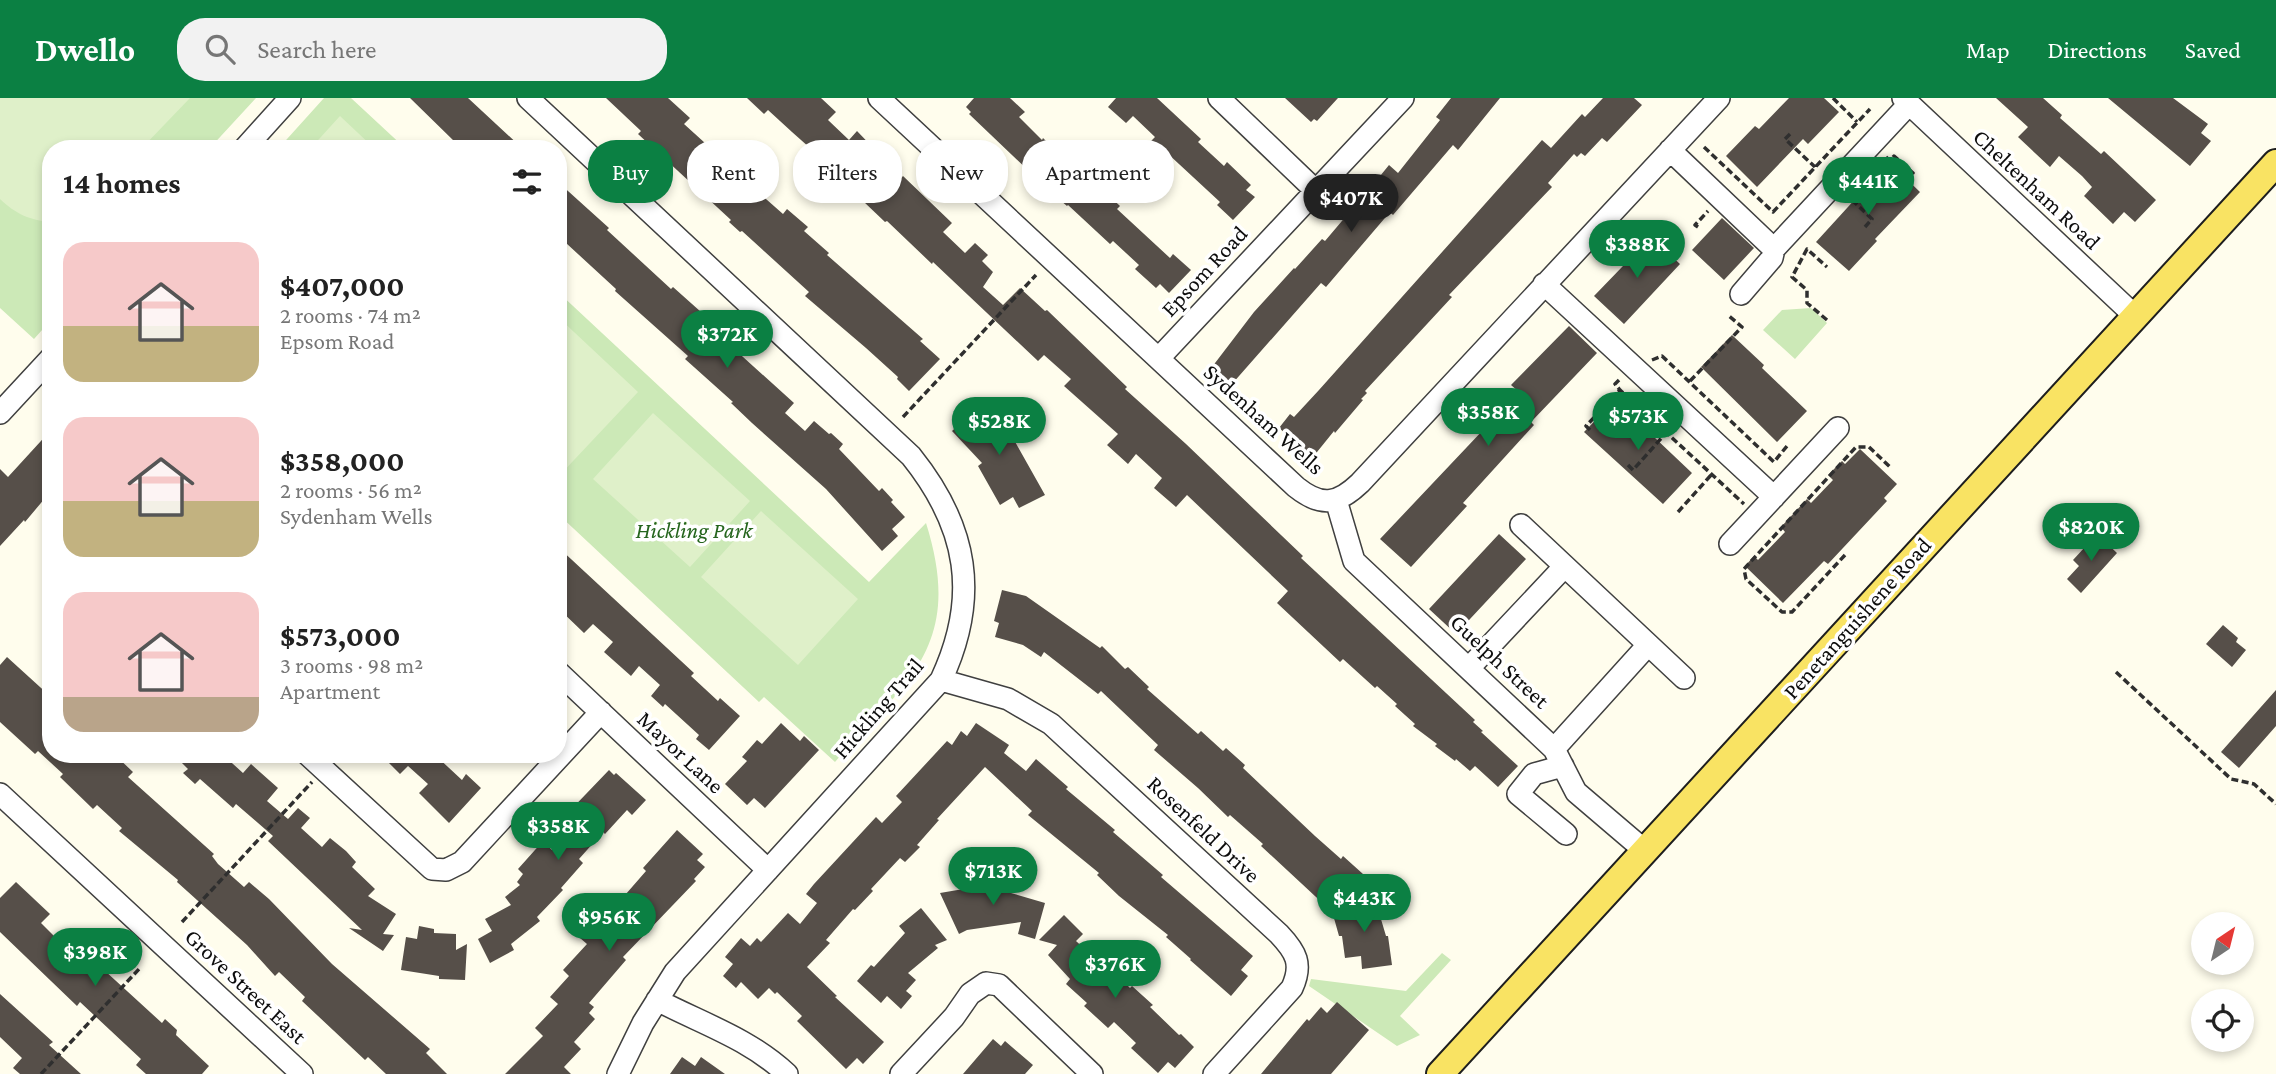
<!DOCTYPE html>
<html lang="en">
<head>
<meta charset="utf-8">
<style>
	:root { --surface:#fff; --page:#f2f2f2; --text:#222; --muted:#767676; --accent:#0b8043 }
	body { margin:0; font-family:"Crimson Pro",serif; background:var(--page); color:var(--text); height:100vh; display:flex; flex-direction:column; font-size:26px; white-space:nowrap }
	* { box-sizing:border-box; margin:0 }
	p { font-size:23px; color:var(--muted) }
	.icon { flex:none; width:38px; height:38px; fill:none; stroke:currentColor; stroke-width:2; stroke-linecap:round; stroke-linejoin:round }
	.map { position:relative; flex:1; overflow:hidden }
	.side { position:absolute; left:42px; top:42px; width:525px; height:623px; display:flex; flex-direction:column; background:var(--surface); border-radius:28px; box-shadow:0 4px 10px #0003 }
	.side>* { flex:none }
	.top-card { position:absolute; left:588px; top:42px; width:665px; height:63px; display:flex; gap:14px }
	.needle { width:46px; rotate:35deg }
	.buttons { position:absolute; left:2191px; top:814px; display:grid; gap:14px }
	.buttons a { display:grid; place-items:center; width:63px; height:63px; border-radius:50%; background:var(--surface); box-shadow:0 4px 10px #0003; font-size:35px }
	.price { position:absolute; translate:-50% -60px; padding:0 16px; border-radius:24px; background:var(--accent); color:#fff; font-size:23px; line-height:46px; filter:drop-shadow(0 2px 4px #0008) }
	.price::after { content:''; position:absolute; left:50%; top:42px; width:21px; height:16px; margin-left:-10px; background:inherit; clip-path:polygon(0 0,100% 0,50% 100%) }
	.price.active { background:#222; color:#fff }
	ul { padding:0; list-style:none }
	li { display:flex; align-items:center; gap:21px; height:175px; padding:0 21px }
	li span { display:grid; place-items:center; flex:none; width:196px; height:140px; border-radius:21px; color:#555 }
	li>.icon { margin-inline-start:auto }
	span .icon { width:84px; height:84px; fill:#fffc; stroke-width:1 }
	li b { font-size:30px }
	h2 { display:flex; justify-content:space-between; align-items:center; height:84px; padding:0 21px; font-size:30px }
	.pill { padding:0 24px; border-radius:28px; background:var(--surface); box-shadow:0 4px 10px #0003; font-size:24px; line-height:63px }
	.pill.active { background:var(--accent); color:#fff }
	header { display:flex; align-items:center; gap:42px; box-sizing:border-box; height:98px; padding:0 35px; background:var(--accent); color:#fff }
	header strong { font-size:33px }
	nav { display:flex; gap:38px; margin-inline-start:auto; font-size:24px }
	.search { width:490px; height:63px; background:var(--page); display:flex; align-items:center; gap:18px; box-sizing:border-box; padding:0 24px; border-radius:28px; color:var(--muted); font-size:26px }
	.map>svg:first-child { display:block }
	.green { fill:#cce9b7 }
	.pitch { fill:#dff0c9 }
	.building { fill:#564f49 }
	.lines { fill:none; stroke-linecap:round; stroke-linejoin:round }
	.minor-casing { stroke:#404040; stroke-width:24 }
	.major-casing { stroke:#1e1e1e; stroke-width:30 }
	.path { stroke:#2f2f2f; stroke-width:3.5; stroke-dasharray:7 3.5; stroke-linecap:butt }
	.minor { stroke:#fff; stroke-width:21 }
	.major { stroke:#f9e363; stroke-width:26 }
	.labels { text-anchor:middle; stroke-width:7; stroke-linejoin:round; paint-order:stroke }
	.street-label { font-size:23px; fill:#0d0d0d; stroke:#fff }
	.park-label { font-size:23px; font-style:italic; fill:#25651d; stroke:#fff }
</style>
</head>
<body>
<header>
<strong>Dwello</strong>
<div class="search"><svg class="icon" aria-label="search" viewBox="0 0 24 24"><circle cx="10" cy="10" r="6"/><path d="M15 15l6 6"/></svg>Search here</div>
<nav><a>Map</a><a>Directions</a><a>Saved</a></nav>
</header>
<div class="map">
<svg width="2276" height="976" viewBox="0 0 2276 976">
	<rect width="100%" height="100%" fill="#fffded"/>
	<path class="green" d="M0,0h256l-47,51h-158v171l-17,19 -34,-31z
		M324,0h27l55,51h-128z
		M558,194l311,290 57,-59c38,121 -16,156 -91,239l-71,-65 -5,5 -201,-188z
		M1811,210l16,15 -32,36 -32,-29 19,-20z
		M1442,855l9,7 -51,56 20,19 -23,11 -88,-60 2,-7 95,12z"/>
	<path class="pitch" d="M0,0h190l-49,51h-90v73c-22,-2 -35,-8 -51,-23z
		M340,18l35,33h-65z
		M558,219l80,75 -80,85z
		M653,315l97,88 -60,66 -97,-88z
		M761,413l97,88 -60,66 -97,-88z"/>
	<path class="building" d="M410,0h58l55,51h-74l6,-7z
		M606,0h62l22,20 -6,6 53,48 6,-7 21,19 -7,7 26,23 4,-5 21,18 -4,4 25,22 -2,2 96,84 -3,2 20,18 -31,32 -12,-12 1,-2 -32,-29 -61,-52 4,-4 -67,-61 -2,1 -11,-10 2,-2 -93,-86 3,-3z
		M747,0h74l15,14 -8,8 21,20 8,-9 24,25 -9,10 22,20 9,-10 49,47 -9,9 22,21 10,-10 13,12 -6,6 11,11 -10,15 20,18 17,-17 25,23 2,-1 80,77 -2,2 61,55 117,112 -2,2 174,162 -2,2 10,9 -2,1 37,34 -20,21 -23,-21 -5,5 -14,-12 -1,2 -20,-15 2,-2 -24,-18 2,-2 -20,-18 2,-2 -20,-18 -2,2 -32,-29 -3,3 -63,-59 11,-12 -101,-96 -11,12 -22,-19 8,-10 -26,-24 -8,10 -21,-19 11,-11 -54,-48 7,-7 -27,-24 -6,6 -105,-99 -1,2 -45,-43 -2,1 -21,-20 1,-2 -26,-25 -3,3 -21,-19 4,-3 -27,-24 -24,-22 -4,4z
		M974,0h36l15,14 -6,5 23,23 1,-2 19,19 5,-5 15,15 -8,7 23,23 6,-7 17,16 -3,3 53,49 3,-4 18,16 -22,23 -9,-9 -4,4 -21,-19 4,-4 -26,-24 -3,3 -42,-39 -1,1 -13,-11 -85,-81 2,-2 -5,-5z
		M1116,0h41l44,41 -3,3 26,24 3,-4 24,23 -5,5 9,7 -22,23 -16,-15 3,-3 -54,-50 -3,3 -13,-13 5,-5 -22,-21 -7,7 -18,-16z
		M1285,0h53l-21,23 -3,-2 -3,3z
		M1451,0h49l-42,52 -5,-5 -60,70 -3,-3 -64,75 -5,-4 -89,101 -20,-17 42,-55 40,-44 1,1 27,-30 3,2 22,-26 4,3 25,-29 -4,-3 17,-21 9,8 42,-53 -4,-3z
		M1603,0h31l8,7 -35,37 -5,-4 -17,18 -4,-3 -4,4 -3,-3 -26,29 4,4 -103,108 3,2 -87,94 2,2 -6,6 2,1 -28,33 -1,-2 -21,26 -34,-29 11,-14 4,3 25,-27 223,-250 9,8 31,-34 3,3z
		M1789,0h35l15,14 -31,32 -5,-5 -46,48 -31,-31 29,-30 4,3z
		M1996,0h47l19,17 -2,3 41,36 3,-3 52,49 -21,22 -11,-10 -11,12 -29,-28 8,-9 -10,-11 -23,-20 -9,11 -32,-30 10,-10z
		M2108,0h65l35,26 -7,9 10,8 -21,25z
		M1889,64l31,30 -45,47 2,2 -28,30 -33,-29z
		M558,84l51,46 -2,2 64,59 2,-2 28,25 -9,11 20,18 9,-10 14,12 -3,4 62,56 -9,10 20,18 9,-10 15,13 2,-1 12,11 -4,5 40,42 3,-3 11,12 -2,2 14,15 -13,12 6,7 -16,15 -56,-62 -74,-66 -21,-20 2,-1 -48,-43 3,-3 -73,-65 1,-2 -50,-46 -8,8z
		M1722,120l32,30 -30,32 -32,-30z
		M1651,139l29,27 -56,60 -30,-28z
		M1569,228l28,27 -66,69 3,3 -71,78 4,3 -56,61 -31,-28 139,-147 -8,-7z
		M1732,237l32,30 -2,3 45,43 -30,31 -76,-75z
		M985,302l21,23 -1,1 40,71 -26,13 -6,-11 -13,8 -22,-39 4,-3 -30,-32z
		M1615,302l77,73 -29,31 -79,-72z
		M51,332v61l-26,31 -1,-2 -24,26v-77l8,8z
		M1860,351l37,35 -13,14 3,3 -59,63 -4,-3 -41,42 -38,-37 9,-10 4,4 27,-28 -4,-5 26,-28 4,4 22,-23 -5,-5 14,-14 3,3z
		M1499,436l27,25 -70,75 -27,-25z
		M2097,436l20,19 -36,40 -14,-14 12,-13 -6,-6z
		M558,449l136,126 -3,3 27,25 2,-3 20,18 -31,34 -13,-11 3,-4 -34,-31 -2,3 -12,-11 9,-11 -21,-19 -8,10 -27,-24 9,-10 -20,-18 -9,9 -26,-25z
		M1002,492l24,6 74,52 2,-2 23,23 3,-2 21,20 -2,2 51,45 3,-3 22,20 3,-3 19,17 -2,3 72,68 26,23 2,-3 20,18 -33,36 -69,-64 2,-2 -33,-29 -2,2 -30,-29 -44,-38 4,-5 -57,-54 -3,3 -54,-42 -3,5 -18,-12 -28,-8 4,-14 -5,-2z
		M2223,527l15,13 -2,4 10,8 -14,17 -26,-23z
		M7,559l44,40v57h63l19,18 -5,5 86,77 -2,2 6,8 26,23 5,-5 20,17 63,65 98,85 -4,4 21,21h-61l-18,-17 -3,3 -63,-59 3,-4 -26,-25 -4,4 -28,-31 -70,-63 1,-2 -59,-49 3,-3 -25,-23 -4,4 -33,-32 3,-3 -25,-23 -3,3 -35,-32v-57z
		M2276,592v36l-37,42 -18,-16z
		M781,625l19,18 4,-5 15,14 -54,58 -11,-10 -7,7 -22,-21 22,-23 -5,-4 15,-17 5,4z
		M976,625l33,22 -5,8 22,18 10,-12 32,28 -2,2 49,41 -2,2 50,43 -2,2 92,79 -12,14 7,6 -17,20 -41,-36 1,-1 -25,-22 2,-2 -49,-39 -22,-21 2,-2 -71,-58 4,-4 -47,-44 -48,52 2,1 -22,25 3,2 -15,15 -5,-4 -29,31 2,2 -18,19 -2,-1 -27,31 4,3 -23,24 30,29 -2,1 49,45 -21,22 -6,-6 -11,11 -49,-48 5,-5 -25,-24 -2,2 -6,-6 -11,11 -17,-17 -5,6 -13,-12 10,-12 -8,-7 16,-19 9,8 7,-8 4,4 27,-29 12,11 17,-21 -11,-9 8,-10 62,-67 6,6 20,-21 -6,-6 51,-55 5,4 9,-14 6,5z
		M173,656h49l21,19 8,-9 27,24 -11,13 21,18 10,-11 12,10 -9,10 21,19 8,-9 16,13 10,11 -4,5 23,22 -7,7 28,18 -13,20 11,1 -11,16 -34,-23 13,2 -94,-89 5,-5 -37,-32 -3,4 -33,-29 -5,5 -12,-11 5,-4z
		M380,656h54l28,26 4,-6 15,14 -32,35 -30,-30 9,-9 -20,-18 -8,8z
		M609,672l5,5 2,-2 30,27 -14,15 -5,-5 -22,24 -2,-2 -24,27 4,4 -22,25 2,2 -26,27 3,4 -29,23 3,6 -24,13 -12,-24 14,-8 -7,-12 26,-14 -6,-8 15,-12 -3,-3 6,-8 -5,-5 25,-28 9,9 20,-22 -10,-9z
		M677,732l26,24 -6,6 8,7 -11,12 2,2 -73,76 3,3 -37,43 5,4 -5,6 6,6 -21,23 7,7 -17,18 7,7h-66l38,-38 -8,-8 23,-24 -8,-7 19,-21 -6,-6 24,-26 -7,-6 34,-40 5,4 27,-31 -3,-3z
		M1000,771l4,22 41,12 -10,36 -17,-5 3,-12 -54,8 -8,4 -19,-41 47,-8 -2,-14z
		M16,784l34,32 -9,9 23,23 10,-11 34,31 -4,4 58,53 3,-4 12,11 -1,5 33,31 -7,8h-56l-10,-9 5,-6 -61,-57 -3,4 -77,-74v-34z
		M1375,801l11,37h2l4,29 -30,4 -1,-13 -16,2 -3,-22h-3l-7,-25z
		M921,810l26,32 -12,5 3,3 -30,25 8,7 -10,11 6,5 -11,13 -14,-13 -6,7 -24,-22 14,-16 3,2 31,-34 -6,-7z
		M1064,817l19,19 -7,7 36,33 2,-2 16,16 2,-2 21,19 -3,2 29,28 2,-1 13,13 -19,21 -7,-6 -10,11 -27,-25 5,-5 -22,-21 -6,6 -24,-22 3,-3 -21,-19 4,-5 -22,-24 9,-10 -18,-5z
		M419,828l15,3v4l22,1v16l11,-6 -2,36 -26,-1v-3l-38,-6 5,-33 11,2z
		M0,896l53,48 -4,3 32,29h-61l-7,-6 9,-10 -22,-21z
		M1337,904l32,28 -38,44h-70l46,-55 2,2 12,-14 6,6z
		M993,941l8,7 4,-5 28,24 -8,9h-62z
		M682,959l13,9 6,-9 24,17h-55z"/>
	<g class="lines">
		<g class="minor-casing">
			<path id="minor" d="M528,0l383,358c57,71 69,141 30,224l-266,292 -32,51 -25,51
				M879,0l417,389c25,20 41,18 64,-4l359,-385
				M1219,0l97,93
				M1903,0l233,219
				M244,51l46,-51
				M1670,52l104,99
				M1544,186l230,213
				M1741,196l31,-36 2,-9 135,-145
				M1159,260l244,-260
				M0,315l51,-55
				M1336,402l18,61 200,188 22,43 68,58
				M1521,427l163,153
				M1730,446l108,-116
				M1469,570l95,-101
				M558,574l210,198
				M941,582l67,19 43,25 228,210c17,18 24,30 13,54l-78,86
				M1554,651l94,-104
				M307,656l125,115 14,1 16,-8 139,-150
				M1563,668l-29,8 -16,20 48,40
				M0,696l302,280
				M657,902c46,24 91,38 130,74
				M901,976l53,-57 16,-23 16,-11 13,2 93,89"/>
		</g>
		<g class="major-casing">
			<path id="major" d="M1440,976l836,-911"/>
		</g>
		<path class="path" d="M1833,0l24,24
			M1790,36l-5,5 30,28
			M1704,49l69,65 97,-103
			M1886,59l4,4 4,-5 19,17 -3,4
			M1852,102l20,19 -7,8
			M1698,129l-3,-2 13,-14
			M1827,222l-20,-17v-13l-15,-13 15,-28 20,18
			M1652,262l10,-4 112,106 13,-16
			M1619,282l-4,4 5,6 124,114
			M1690,283l52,-54 -13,-11
			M903,319l133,-142
			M1590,332l-4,-4 34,-36
			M1628,367l5,5 33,-37
			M1678,414l34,-38
			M1845,457l-53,57h-10l-36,-33 -2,-10 112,-122h13l22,21
			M2116,574l115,107 23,5 22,20
			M182,824l130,-140
			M41,976l99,-106"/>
		<use href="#minor" class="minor"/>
		<use href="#major" class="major"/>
	</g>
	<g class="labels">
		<g class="street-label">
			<text transform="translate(2037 91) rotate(43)" y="8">Cheltenham Road</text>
			<text transform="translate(1204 173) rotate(-47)" y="8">Epsom Road</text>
			<text transform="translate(1264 321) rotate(42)" y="8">Sydenham Wells</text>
			<text transform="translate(1857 520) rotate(-48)" y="8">Penetanguishene Road</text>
			<text transform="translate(1500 563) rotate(43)" y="8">Guelph Street</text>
			<text transform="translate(878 610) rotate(-49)" y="8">Hickling Trail</text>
			<text transform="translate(681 654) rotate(43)" y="8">Mayor Lane</text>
			<text transform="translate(1204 731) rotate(43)" y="8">Rosenfeld Drive</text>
			<text transform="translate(246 888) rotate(43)" y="8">Grove Street East</text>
		</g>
		<g class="park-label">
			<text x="694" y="440">Hickling Park</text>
		</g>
	</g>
</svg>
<div class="buttons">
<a><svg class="needle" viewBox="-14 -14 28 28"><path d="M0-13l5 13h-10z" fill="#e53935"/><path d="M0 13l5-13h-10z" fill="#767676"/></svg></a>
<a><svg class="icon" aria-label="locate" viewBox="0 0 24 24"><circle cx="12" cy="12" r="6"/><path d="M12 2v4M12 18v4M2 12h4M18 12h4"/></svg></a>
</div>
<b class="price" style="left:1868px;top:119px">$441K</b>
<b class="price active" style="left:1351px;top:136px">$407K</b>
<b class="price" style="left:1637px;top:182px">$388K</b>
<b class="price" style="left:727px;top:272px">$372K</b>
<b class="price" style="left:1488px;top:350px">$358K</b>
<b class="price" style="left:1638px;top:354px">$573K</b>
<b class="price" style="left:999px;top:359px">$528K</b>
<b class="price" style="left:2091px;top:465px">$820K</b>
<b class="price" style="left:558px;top:764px">$358K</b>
<b class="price" style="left:993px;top:809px">$713K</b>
<b class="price" style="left:1364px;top:836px">$443K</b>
<b class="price" style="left:609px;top:855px">$956K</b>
<b class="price" style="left:95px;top:890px">$398K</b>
<b class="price" style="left:1115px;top:902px">$376K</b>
<div class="top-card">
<a class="pill active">Buy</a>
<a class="pill">Rent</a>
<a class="pill">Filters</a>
<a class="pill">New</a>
<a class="pill">Apartment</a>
</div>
<section class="side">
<h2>14 homes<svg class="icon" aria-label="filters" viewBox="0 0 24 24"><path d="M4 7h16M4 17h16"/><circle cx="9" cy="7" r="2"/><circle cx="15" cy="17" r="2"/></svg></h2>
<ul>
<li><span style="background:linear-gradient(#f6c9c9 60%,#c2b280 0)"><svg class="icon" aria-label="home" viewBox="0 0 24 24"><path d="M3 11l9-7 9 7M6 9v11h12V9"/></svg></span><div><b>$407,000</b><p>2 rooms · 74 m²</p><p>Epsom Road</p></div></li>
<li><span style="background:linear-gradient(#f6c9c9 60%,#c2b280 0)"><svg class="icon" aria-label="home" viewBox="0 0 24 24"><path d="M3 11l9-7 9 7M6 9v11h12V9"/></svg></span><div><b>$358,000</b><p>2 rooms · 56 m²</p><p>Sydenham Wells</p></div></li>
<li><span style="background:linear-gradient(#f6c9c9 75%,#b9a48a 0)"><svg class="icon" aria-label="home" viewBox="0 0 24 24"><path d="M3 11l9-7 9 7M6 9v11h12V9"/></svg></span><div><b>$573,000</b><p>3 rooms · 98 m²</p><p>Apartment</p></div></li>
</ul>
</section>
</div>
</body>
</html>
